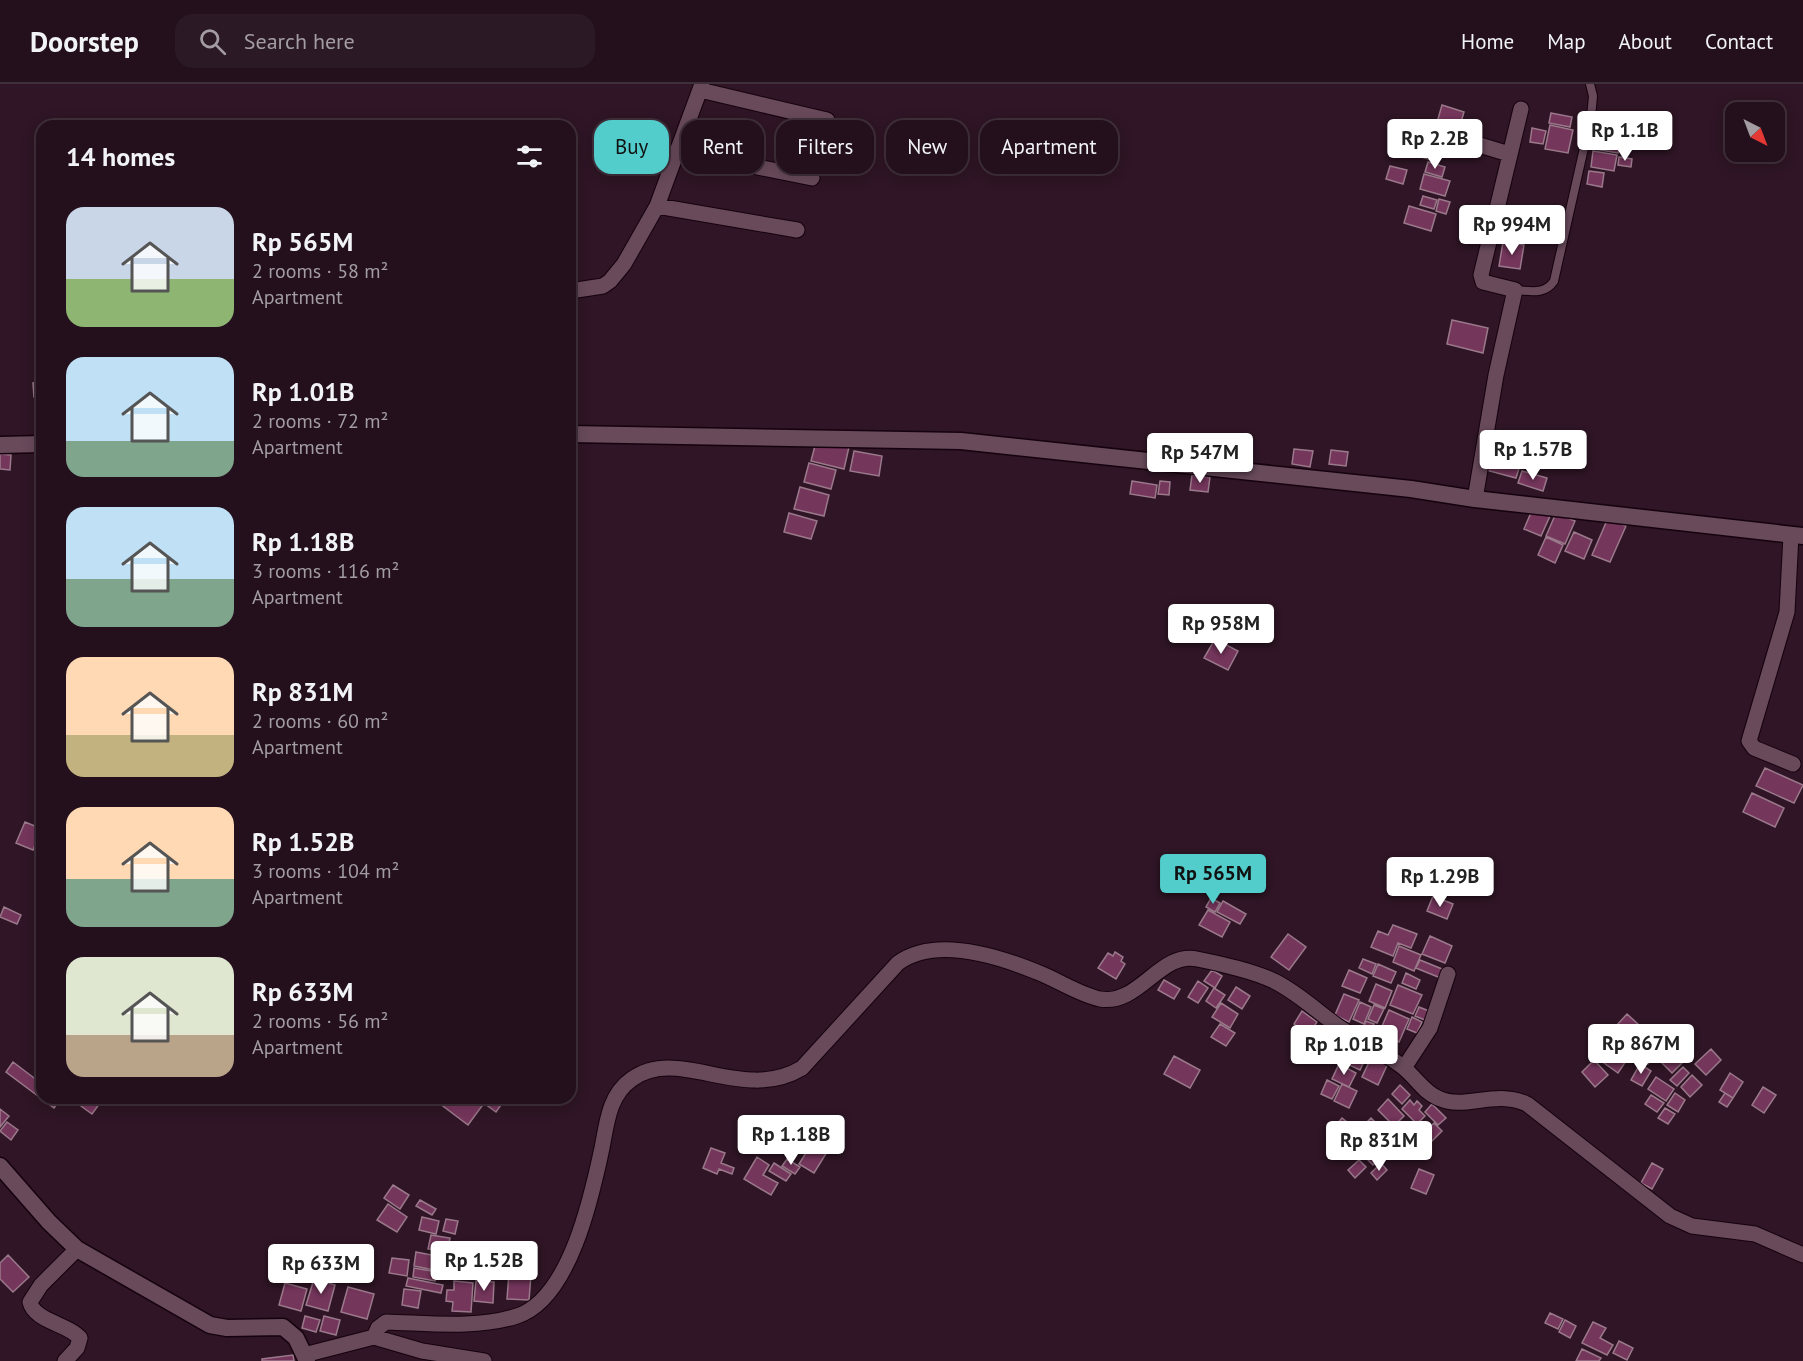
<!DOCTYPE html>
<html lang="en">
<head>
<meta charset="utf-8">
<style>
	:root { --surface:#23101c; --page:#2b1925; --text:#f1f3f6; --muted:#a39da3; --line:#40303b; --accent:#52cdcc }
	body { margin:0; font-family:"PT Sans",sans-serif; background:var(--page); color:var(--text); height:100vh; display:flex; flex-direction:column; font-size:22px; white-space:nowrap }
	* { box-sizing:border-box; margin:0 }
	p { font-size:20px; color:var(--muted) }
	.icon { flex:none; width:33px; height:33px; fill:none; stroke:currentColor; stroke-width:2; stroke-linecap:round; stroke-linejoin:round }
	.map { position:relative; flex:1; overflow:hidden }
	.sheet { position:absolute; left:36px; top:36px; width:540px; height:984px; display:flex; flex-direction:column; background:var(--surface); border-radius:18px; box-shadow:0 3px 15px #0003,0 0 0 2px var(--line) }
	.sheet>* { flex:none }
	.banner { position:absolute; left:594px; top:36px; width:570px; height:54px; display:flex; gap:12px }
	.needle { width:39px; rotate:138deg }
	.fabs { position:absolute; left:1725px; top:18px; display:grid; gap:12px }
	.fabs a { display:grid; place-items:center; width:60px; height:60px; border-radius:12px; background:var(--surface); box-shadow:0 3px 15px #0003,0 0 0 2px var(--line); font-size:30px }
	.price { position:absolute; translate:-50% -51px; padding:0 14px; border-radius:6px; background:#fff; color:#222; font-size:20px; line-height:39px; filter:drop-shadow(0 2px 3px #0008) }
	.price::after { content:''; position:absolute; left:50%; top:36px; width:18px; height:14px; margin-left:-9px; background:inherit; clip-path:polygon(0 0,100% 0,50% 100%) }
	.price.on { background:var(--accent); color:#111 }
	ul { padding:0; list-style:none }
	li { display:flex; align-items:center; gap:18px; height:150px; padding:0 30px }
	li span { display:grid; place-items:center; flex:none; width:168px; height:120px; border-radius:18px; color:#555 }
	li>.icon { margin-inline-start:auto }
	span .icon { width:72px; height:72px; fill:#fffc; stroke-width:1 }
	li b { font-size:26px }
	h2 { display:flex; justify-content:space-between; align-items:center; height:72px; padding:0 30px; font-size:26px }
	.pill { padding:0 21px; border-radius:18px; background:var(--surface); box-shadow:0 3px 15px #0003,0 0 0 2px var(--line); font-size:21px; line-height:54px }
	.pill.on { background:var(--accent); color:#111 }
	header { display:flex; align-items:center; gap:36px; box-sizing:border-box; height:84px; padding:0 30px; background:var(--surface); border-bottom:2px solid var(--line) }
	header strong { font-size:28px }
	nav { display:flex; gap:33px; margin-inline-start:auto; font-size:21px }
	.search { width:420px; height:54px; background:var(--page); display:flex; align-items:center; gap:15px; box-sizing:border-box; padding:0 21px; border-radius:18px; color:var(--muted); font-size:22px }
	.map>svg:first-child { display:block }
	.building { fill:#75365c; stroke:#9a798b; stroke-width:1.5 }
	.lines { fill:none; stroke-linecap:round; stroke-linejoin:round }
	.service-casing { stroke:#16020e; stroke-width:10 }
	.minor-casing { stroke:#16020e; stroke-width:17 }
	.tertiary-casing { stroke:#16020e; stroke-width:19 }
	.service { stroke:#684a5b; stroke-width:8 }
	.minor { stroke:#684a5b; stroke-width:15 }
	.tertiary { stroke:#684a5b; stroke-width:16 }
</style>
</head>
<body>
<header>
<strong>Doorstep</strong>
<div class="search"><svg class="icon" aria-label="search" viewBox="0 0 24 24"><circle cx="10" cy="10" r="6"/><path d="M15 15l6 6"/></svg>Search here</div>
<nav><a>Home</a><a>Map</a><a>About</a><a>Contact</a></nav>
</header>
<div class="map">
<svg width="1803" height="1277" viewBox="0 0 1803 1277">
	<rect width="100%" height="100%" fill="#2f1525"/>
	<path class="building" d="M1442,21l22,7 -6,20 -22,-6z
		M1551,29l21,4 -2,10 -21,-4z
		M1550,41l23,5 -5,23 -23,-4z
		M1415,42l16,5 -2,6 9,2 -6,21 -25,-7z
		M1532,44l14,3 -3,13 -13,-2z
		M1590,52l30,5 -2,12 -30,-5z
		M1593,67l24,4 -3,16 -23,-4z
		M1619,73l13,2 -1,8 -13,-2z
		M1428,78l17,5 -3,10 -17,-5z
		M1390,82l17,4 -4,14 -17,-5z
		M1589,87l15,2 -2,14 -15,-3z
		M1424,90l26,7 -5,15 -25,-7z
		M1423,112l14,4 -3,9 -14,-4z
		M1439,115l11,3 -4,12 -10,-3z
		M1409,122l27,8 -5,17 -27,-8z
		M1503,158l21,3 -4,24 -21,-3z
		M1452,236l36,8 -5,25 -36,-9z
		M42,298v14l-8,1 -1,-14z
		M1495,353l31,9 -10,32 -30,-8z
		M817,354l32,9 -5,22 -33,-8z
		M1294,365l19,2 -3,16 -18,-3z
		M1331,366l17,2 -2,14 -17,-2z
		M854,367l28,5 -3,20 -29,-5z
		M1526,367l13,3 -3,12 -13,-4z
		M0,370l11,1 -1,15 -10,-1z
		M809,379l27,7 -5,19 -27,-7z
		M1522,387l25,7 -4,13 -25,-8z
		M1192,391l18,2 -2,15 -18,-2z
		M1132,397l25,4 -2,13 -25,-4z
		M1160,397l10,1 -1,13 -11,-1z
		M800,403l29,8 -5,21 -30,-7z
		M1533,424l17,8 -9,20 -17,-7z
		M789,429l28,8 -6,18 -27,-7z
		M1556,429l19,8 -10,23 -19,-8z
		M1608,434l18,8 -16,36 -18,-7z
		M1574,448l18,8 -8,19 -19,-8z
		M1546,453l17,8 -8,18 -17,-8z
		M1215,555l23,12 -10,19 -24,-12z
		M1765,684l38,17 -9,18 -38,-17z
		M1752,709l32,15 -9,19 -32,-15z
		M25,738l17,7 -9,21 -17,-7z
		M1433,812l20,8 -6,15 -20,-8z
		M1211,814l9,5 -5,9 -9,-5z
		M1223,817l23,13 -6,10 -23,-12z
		M4,823l17,8 -4,9 -17,-7z
		M1208,826l22,12 -8,15 -23,-12z
		M1393,841l24,9 -6,14 -13,-5 -5,13 -22,-9 7,-16 10,4z
		M1288,850l18,13 -17,23 -18,-13z
		M1430,852l22,10 -7,17 -23,-9z
		M1399,862l22,9 -7,16 -21,-9z
		M1115,868l8,5 -2,4 4,3 -9,15 -18,-11 10,-15 5,3z
		M1363,875l13,5 -4,10 -13,-6z
		M1420,876l27,11 -4,8 -27,-11z
		M1378,880l18,8 -5,11 -18,-7z
		M1212,886l10,6 -7,12 -11,-7z
		M1349,886l18,8 -7,15 -18,-7z
		M1406,889l14,7 -4,9 -14,-6z
		M1164,896l16,9 -6,10 -16,-9z
		M1198,897l10,7 -10,15 -10,-6z
		M1376,900l16,7 -7,17 -16,-7z
		M1398,901l24,10 -9,19 -23,-9z
		M1236,903l14,9 -8,13 -14,-9z
		M1214,904l11,7 -9,13 -10,-7z
		M1344,910l15,6 -10,22 -14,-7z
		M1360,918l11,5 -7,17 -11,-5z
		M1221,919l17,11 -8,14 -18,-11z
		M1374,921l10,4 -7,14 -9,-4z
		M1419,923l15,6 -4,9 -15,-6z
		M1389,926l20,9 -10,23 -20,-9z
		M1302,927l15,11 -8,12 -15,-10z
		M1627,930l12,11 -10,11 -12,-11z
		M1412,933l10,5 -5,11 -10,-4z
		M1366,937l8,3 -5,13 -8,-3z
		M1220,940l15,9 -9,13 -15,-9z
		M1647,941l8,8 -15,16 -8,-7z
		M1355,960l14,7 -9,19 -15,-7z
		M1611,962l17,12 -10,15 -18,-13z
		M1651,963l7,6 -10,11 -6,-6z
		M1670,965l13,13 -11,11 -13,-13z
		M1711,965l10,11 -15,15 -11,-11z
		M1373,970l16,7 -11,24 -16,-8z
		M1174,972l26,14 -10,18 -26,-14z
		M1594,976l14,15 -13,12 -13,-15z
		M13,978l29,22v14h19l-7,10 -48,-36z
		M1339,980l17,9 -7,14 -17,-8z
		M1640,980l11,7 -9,15 -11,-6z
		M1683,983l6,6 -12,13 -7,-6z
		M1730,989l13,9 -10,16 -13,-8z
		M1692,991l10,10 -12,12 -9,-10z
		M1656,993l18,12 -8,12 -18,-12z
		M1327,996l12,6 -7,13 -11,-5z
		M1342,1000l15,7 -8,17 -15,-7z
		M1400,1001l10,10 -8,9 -10,-10z
		M1763,1003l13,8 -12,18 -12,-8z
		M1675,1009l10,7 -7,12 -11,-7z
		M1725,1009l8,5 -6,9 -8,-5z
		M1651,1011l13,8 -7,9 -12,-8z
		M70,1014h23l7,5 -8,11z
		M449,1014h23l10,8 -14,19 -25,-19z
		M477,1014h29l-10,14z
		M1388,1015l16,17 -10,10 -16,-16z
		M1410,1016l4,5 3,-4 5,5 -3,4 6,6 -8,8 -15,-15z
		M1432,1020l14,14 -8,7 -13,-13z
		M1665,1024l10,6 -7,10 -10,-6z
		M0,1025l9,7 -9,11z
		M1342,1034l19,15 -15,18 -19,-15z
		M1371,1034l14,14 -10,10 -14,-14z
		M7,1038l11,8 -7,10 -11,-9z
		M1434,1039l8,8 -12,12 -8,-8z
		M1398,1042l9,10 -7,7 -10,-9z
		M1386,1050l11,10 -8,8 -10,-11z
		M817,1051l15,9 -18,29 -15,-9z
		M1372,1058l12,12 -11,11 -12,-12z
		M711,1064l14,5 -4,10 13,5 -2,6 -13,-5 -2,5 -14,-6z
		M757,1073l12,8 -6,10 15,8 -7,12 -27,-16z
		M787,1075l13,8 -5,7 -13,-8z
		M1359,1076l7,7 -11,11 -7,-8z
		M774,1079l17,11 -5,7 -17,-10z
		M1381,1079l6,7 -10,10 -6,-7z
		M1652,1079l11,6 -11,20 -11,-6z
		M1419,1085l15,6 -8,19 -15,-6z
		M393,1101l16,10 -9,14 -16,-11z
		M420,1116l16,9 -4,6 -16,-9z
		M388,1120l19,13 -10,15 -20,-12z
		M422,1133l17,4 -3,13 -17,-4z
		M446,1135l12,2 -3,13 -12,-3z
		M431,1151l19,3 -3,14 -19,-3z
		M416,1168l21,4 -3,14 -20,-4z
		M8,1171l21,22 -16,15 -13,-13v-16z
		M441,1171l15,3 -2,12 -15,-3z
		M392,1174l17,2 -2,16 -18,-3z
		M414,1184l23,4 -2,9 -22,-4z
		M509,1189l22,2 -2,25 -22,-1z
		M408,1194l35,7 -2,8 -35,-7z
		M314,1195l21,6 -7,26 -22,-6z
		M454,1197l19,2 -2,29 -19,-1 1,-9 -7,-1 1,-11h7z
		M476,1197l18,1 -1,21 -19,-2z
		M285,1199l22,6 -6,22 -22,-6z
		M348,1203l26,7 -7,25 -26,-7z
		M404,1205l17,2 -3,17 -16,-3z
		M1550,1229l13,6 -5,10 -13,-6z
		M305,1232l15,4 -4,12 -14,-4z
		M324,1232l16,4 -4,15 -16,-4z
		M1565,1236l11,6 -6,12 -11,-6z
		M1593,1238l13,6 -6,10 13,7 -6,10 -25,-12z
		M1619,1257l14,7 -6,12 -14,-7z
		M1582,1265l19,9 -2,3h-23z
		M293,1271l1,6h-32v-2z"/>
	<g class="lines">
		<g class="service-casing">
			<path id="service" d="M1515,206c15,1 30,5 39,-9l37,-164 2,-21 -3,-12"/>
		</g>
		<g class="minor-casing">
			<path id="minor" d="M700,6l127,30
				M1460,55l49,15
				M679,67l133,27
				M657,122l140,24
				M570,207l33,-5 7,-5 14,-17 33,-58 45,-122
				M1475,415l21,-124 19,-85 -32,-8 -2,-7 40,-166
				M1791,451l-4,77 -38,129 5,7 39,16
				M1404,984l26,-40 18,-54
				M374,1253l4,-9 8,-6c42,1 90,7 131,-6 53,-17 75,-121 85,-168 5,-26 7,-53 30,-69 47,-34 110,25 170,-11l96,-105c37,-27 100,-7 139,9 21,8 41,22 63,27 39,7 60,-48 97,-40 21,4 60,13 79,23 23,12 42,30 63,45 21,14 45,25 65,41 12,10 20,24 34,30 28,13 55,-9 89,6l143,112 22,10 63,8 48,21
				M304,1271l70,-18 48,14 62,10
				M65,1277l12,-13 3,-10c-12,-14 -46,-17 -50,-36l11,-17 36,-36"/>
		</g>
		<g class="tertiary-casing">
			<path id="tertiary" d="M570,350l391,7 450,48 64,10 328,37
				M0,361l42,-1
				M0,1082l49,56 28,27 133,76 17,3 56,-1 13,11 11,23"/>
		</g>
		<use href="#service" class="service"/>
		<use href="#minor" class="minor"/>
		<use href="#tertiary" class="tertiary"/>
	</g>
</svg>
<div class="fabs">
<a><svg class="needle" viewBox="-14 -14 28 28"><path d="M0-13l5 13h-10z" fill="#e53935"/><path d="M0 13l5-13h-10z" fill="#a39da3"/></svg></a>
</div>
<b class="price" style="left:1625px;top:78px">Rp 1.1B</b>
<b class="price" style="left:1435px;top:86px">Rp 2.2B</b>
<b class="price" style="left:1512px;top:172px">Rp 994M</b>
<b class="price" style="left:1533px;top:397px">Rp 1.57B</b>
<b class="price" style="left:1200px;top:400px">Rp 547M</b>
<b class="price" style="left:1221px;top:571px">Rp 958M</b>
<b class="price on" style="left:1213px;top:821px">Rp 565M</b>
<b class="price" style="left:1440px;top:824px">Rp 1.29B</b>
<b class="price" style="left:1641px;top:991px">Rp 867M</b>
<b class="price" style="left:1344px;top:992px">Rp 1.01B</b>
<b class="price" style="left:791px;top:1082px">Rp 1.18B</b>
<b class="price" style="left:1379px;top:1088px">Rp 831M</b>
<b class="price" style="left:484px;top:1208px">Rp 1.52B</b>
<b class="price" style="left:321px;top:1211px">Rp 633M</b>
<div class="banner">
<a class="pill on">Buy</a>
<a class="pill">Rent</a>
<a class="pill">Filters</a>
<a class="pill">New</a>
<a class="pill">Apartment</a>
</div>
<section class="sheet">
<h2>14 homes<svg class="icon" aria-label="filters" viewBox="0 0 24 24"><path d="M4 7h16M4 17h16"/><circle cx="9" cy="7" r="2"/><circle cx="15" cy="17" r="2"/></svg></h2>
<ul>
<li><span style="background:linear-gradient(#c9d6e8 60%,#8fb573 0)"><svg class="icon" aria-label="home" viewBox="0 0 24 24"><path d="M3 11l9-7 9 7M6 9v11h12V9"/></svg></span><div><b>Rp 565M</b><p>2 rooms · 58 m²</p><p>Apartment</p></div></li>
<li><span style="background:linear-gradient(#bfe0f5 70%,#7fa58c 0)"><svg class="icon" aria-label="home" viewBox="0 0 24 24"><path d="M3 11l9-7 9 7M6 9v11h12V9"/></svg></span><div><b>Rp 1.01B</b><p>2 rooms · 72 m²</p><p>Apartment</p></div></li>
<li><span style="background:linear-gradient(#bfe0f5 60%,#7fa58c 0)"><svg class="icon" aria-label="home" viewBox="0 0 24 24"><path d="M3 11l9-7 9 7M6 9v11h12V9"/></svg></span><div><b>Rp 1.18B</b><p>3 rooms · 116 m²</p><p>Apartment</p></div></li>
<li><span style="background:linear-gradient(#ffd9b3 65%,#c2b280 0)"><svg class="icon" aria-label="home" viewBox="0 0 24 24"><path d="M3 11l9-7 9 7M6 9v11h12V9"/></svg></span><div><b>Rp 831M</b><p>2 rooms · 60 m²</p><p>Apartment</p></div></li>
<li><span style="background:linear-gradient(#ffd9b3 60%,#7fa58c 0)"><svg class="icon" aria-label="home" viewBox="0 0 24 24"><path d="M3 11l9-7 9 7M6 9v11h12V9"/></svg></span><div><b>Rp 1.52B</b><p>3 rooms · 104 m²</p><p>Apartment</p></div></li>
<li><span style="background:linear-gradient(#dfe7d0 65%,#b9a48a 0)"><svg class="icon" aria-label="home" viewBox="0 0 24 24"><path d="M3 11l9-7 9 7M6 9v11h12V9"/></svg></span><div><b>Rp 633M</b><p>2 rooms · 56 m²</p><p>Apartment</p></div></li>
</ul>
</section>
</div>
</body>
</html>
